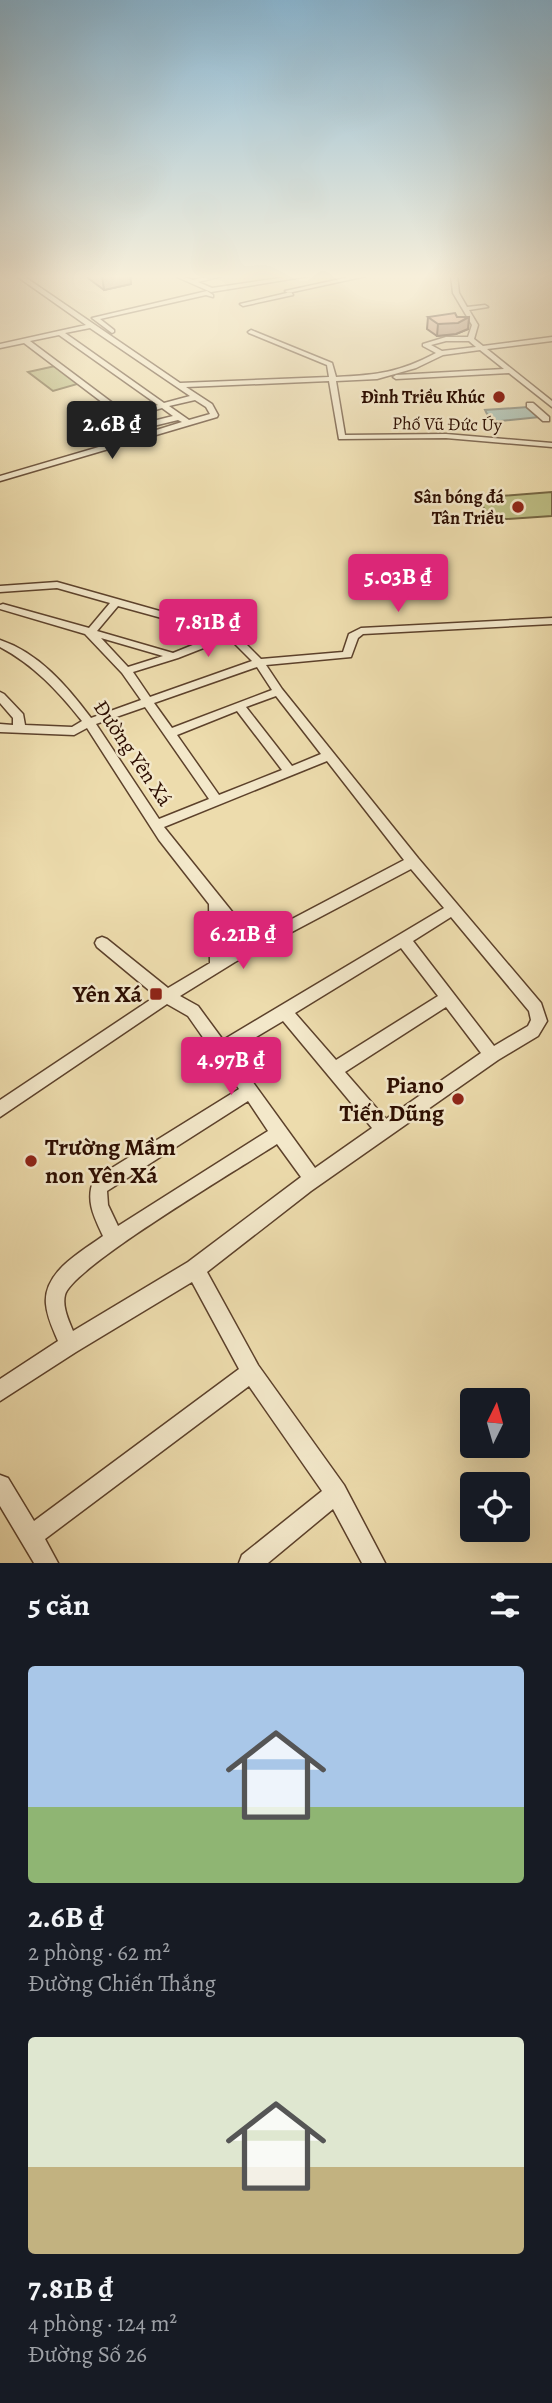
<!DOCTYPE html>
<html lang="vi">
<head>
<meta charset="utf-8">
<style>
	:root { --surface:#171b24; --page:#20242c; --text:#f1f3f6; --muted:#9ea1a6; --accent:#db2777 }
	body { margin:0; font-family:Alegreya,serif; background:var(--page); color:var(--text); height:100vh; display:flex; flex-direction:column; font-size:26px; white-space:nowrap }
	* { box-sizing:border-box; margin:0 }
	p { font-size:23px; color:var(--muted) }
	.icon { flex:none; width:38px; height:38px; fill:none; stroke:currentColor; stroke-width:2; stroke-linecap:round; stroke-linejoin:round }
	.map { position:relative; height:1563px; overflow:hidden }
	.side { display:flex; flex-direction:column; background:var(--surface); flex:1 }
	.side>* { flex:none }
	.needle { width:46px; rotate:5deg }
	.controls { position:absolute; left:460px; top:1388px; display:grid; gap:14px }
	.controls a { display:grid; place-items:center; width:70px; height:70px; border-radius:7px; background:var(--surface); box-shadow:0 7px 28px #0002; font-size:35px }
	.price { position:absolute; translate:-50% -60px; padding:0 16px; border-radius:7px; background:var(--accent); color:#fff; font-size:23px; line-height:46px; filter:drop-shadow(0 2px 4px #0008) }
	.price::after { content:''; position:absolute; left:50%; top:42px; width:21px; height:16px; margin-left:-10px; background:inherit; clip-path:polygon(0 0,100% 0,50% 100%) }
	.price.on { background:#222; color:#fff }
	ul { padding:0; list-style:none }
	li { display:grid; align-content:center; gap:14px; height:371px; padding:0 28px }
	li span { display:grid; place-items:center; height:217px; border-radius:7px; color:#555 }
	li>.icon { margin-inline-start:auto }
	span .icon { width:126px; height:126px; fill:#fffc; stroke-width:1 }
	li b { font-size:30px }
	h2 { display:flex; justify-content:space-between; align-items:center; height:84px; padding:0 28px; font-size:30px }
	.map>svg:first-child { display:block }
	.green { fill:#bebf85; stroke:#756642; stroke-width:2 }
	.water { fill:#9bbab1; stroke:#6f756a; stroke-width:2 }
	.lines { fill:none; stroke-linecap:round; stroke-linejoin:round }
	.minor-casing { stroke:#5c412b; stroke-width:3 }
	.minor { fill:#f3e8ca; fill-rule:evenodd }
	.wall { fill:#c4967c; stroke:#2c0d00; stroke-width:2 }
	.shaded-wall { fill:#a07a65; stroke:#2c0d00; stroke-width:2 }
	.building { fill:#e4ae90; stroke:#2c0d00; stroke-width:2 }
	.poi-dot { fill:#8f2418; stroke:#f3e8ca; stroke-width:2.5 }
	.labels { text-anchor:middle; stroke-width:5; stroke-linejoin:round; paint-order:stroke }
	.far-poi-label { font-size:18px; font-weight:bold; fill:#2c0d00; stroke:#f3e8ca; text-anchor:end }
	.far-street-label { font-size:18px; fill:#2c0d00; stroke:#f3e8ca }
	.street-label { font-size:21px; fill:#2c0d00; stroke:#f3e8ca }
	.near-poi-label { font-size:24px; font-weight:bold; fill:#2c0d00; stroke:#f3e8ca; text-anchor:end }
</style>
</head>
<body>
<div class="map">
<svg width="552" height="1563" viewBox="0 0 552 1563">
	<rect width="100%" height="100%" fill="#eddcad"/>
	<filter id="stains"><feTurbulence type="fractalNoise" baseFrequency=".00286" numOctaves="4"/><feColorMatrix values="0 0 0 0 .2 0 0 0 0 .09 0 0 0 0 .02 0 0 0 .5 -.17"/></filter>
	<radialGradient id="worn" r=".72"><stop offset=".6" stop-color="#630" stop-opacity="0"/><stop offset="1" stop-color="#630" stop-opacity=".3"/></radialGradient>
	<path class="green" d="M55,366l26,17 -28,8 -25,-19z
		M552,492v24l-60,4 -15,-22z"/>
	<path class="water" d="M528,407l12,10 -49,5 -6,-12z"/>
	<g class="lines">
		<g class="minor-casing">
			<path id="minor" d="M15,275h7l158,108 149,-6 -2,-12 -78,-32 -1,-1 3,-2 81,33 4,14c41,-2 62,-4 100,-24l-13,-7v-2l23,-7h22l4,-12 -19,-32 -2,-18h6l2,18 8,14 18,-2 3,2 -19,3 9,15 -4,14 9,7 69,-9v4l-65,8 65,52v6l-43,-34 -113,6 -3,-2 3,-2 108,-6 -24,-19 -37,5 -27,13 -39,11 -41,2 9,54 101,-1 106,9v4l-106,-9 -107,1 -10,-58 -143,6 26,17 6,11 -1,2 -217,64v-5l143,-42 -5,-4 -41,10 -4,-2 41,-12 -10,-7 -47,11v-4l42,-11 -95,-72 -24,5v-4l86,-19zM90,328l100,68 -26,7 -99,-70zM59,335l99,70 -32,8 -96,-72zM446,341h23l7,6 -34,4 -11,-6zM195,400l11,7 4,7 -21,6 -20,-14zM162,408l11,8 -32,8 -10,-7zM178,420l4,2 -32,10 -5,-4z
				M177,275l16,5 22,-5h11l-28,7 14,6 88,-13h15l-104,17 -34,-15z
				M359,275h12l-83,18 -3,-2z
				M207,291l6,4v2l-7,-2 -106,24 14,11v2l-2,1 -20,-15z
				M291,292l2,3 -50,11 -3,-2z
				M527,403h6l16,14v4h-6l-16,-14z
				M57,582l177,50 27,27 82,-7 6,-18 12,-6 191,-10v6l-189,10 -5,4 -7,19 -85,8 16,24 136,169 123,145 6,18 -9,15 -40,24 -187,131 -104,81 51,93 86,120 41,78h-23l-29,-54 -65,54h-29l3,-8 80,-64 -73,-105 -204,153 13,24h-24l-34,-57v-31l8,3 26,43 205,-152 -47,-87 -116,70 -76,49v-22l58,-38c-5,-12 -11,-24 -12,-37 -3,-32 35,-52 57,-68 -9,-19 -18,-36 -9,-57l145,-90 -51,-73 -21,-12 -167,113v-17l156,-104 -59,-49 -2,-4 2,-4 5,-2 5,2 61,49 42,-25 -1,-59 -50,-64 -72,-112 -13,7 -74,-3v-8l13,1v-7l-13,-15v-11l4,2 19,20 2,11 47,2 10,-6c-24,-30 -48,-56 -82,-74v-7c39,13 67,46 91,78l50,-18 -19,-27 -37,-39 -85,-25v-4l3,-1 86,24 21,-25 -53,-15 -57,4v-6zM118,606l102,28 -47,19 -76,-22zM101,638l62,18 -35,11zM229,638l23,23 -102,36 -17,-25 45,-14zM257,667l15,23 -100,38 -18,-25zM276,696l45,58 -29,12 -46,-59zM145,707l64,92 -50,20 -63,-95zM237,711l45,59 -63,25 -42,-60zM327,761l77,99 -150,79 -90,-112zM411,869l33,39 -221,132 -25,-34 -18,-10 55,-34zM451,917l78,94 2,9 -3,6 -34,20 -81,-105zM223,922l19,23 -18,9zM401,948l37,48 -102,64 -41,-47zM446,1007l35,46 -95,66 -41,-47zM283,1021l89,107 -57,40 -84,-116zM248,1101l20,30 -150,95 -10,-21 -1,-14zM277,1144l24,33 -113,85 -115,69c-4,-10 -11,-24 -8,-36 6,-27 180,-130 212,-151z"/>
		</g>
		<use href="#minor" class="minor"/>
	</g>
	<path class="wall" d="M88,275h42l1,9 -27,6 -16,-12z
		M428,317h41l-1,12 -12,5 -19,2 -10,-7z"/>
	<path class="shaded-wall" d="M102,275h28l1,9 -27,6z
		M469,317l-1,12 -12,5 -19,2 1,-12z"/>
	<path class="building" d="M455,313l2,4h12l-11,6 -20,1 -10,-7z"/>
	<linearGradient id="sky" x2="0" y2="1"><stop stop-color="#89b6d2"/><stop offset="0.56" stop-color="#f7efda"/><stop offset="1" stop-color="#f7efda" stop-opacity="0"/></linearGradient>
	<rect width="552" height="494" fill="url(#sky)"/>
	<g class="poi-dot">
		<circle cx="499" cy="397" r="7"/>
		<circle cx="518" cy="507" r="7"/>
		<rect x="149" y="987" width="14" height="14" rx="3.5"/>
		<circle cx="458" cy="1099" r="7"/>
		<circle cx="31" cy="1161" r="7"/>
	</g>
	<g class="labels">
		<g class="far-poi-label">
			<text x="485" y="403">Đình Triều Khúc</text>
			<text x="504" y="503">Sân bóng đá<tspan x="504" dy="21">Tân Triều</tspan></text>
		</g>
		<g class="far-street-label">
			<text transform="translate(447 424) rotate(1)" y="6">Phố Vũ Đức Úy</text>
		</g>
		<g class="street-label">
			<text transform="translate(133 753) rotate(56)" y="7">Đường Yên Xá</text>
		</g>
		<g class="near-poi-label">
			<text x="142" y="1002">Yên Xá</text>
			<text x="444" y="1093">Piano<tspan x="444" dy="28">Tiến Dũng</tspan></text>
			<text x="45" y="1155" text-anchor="start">Trường Mầm<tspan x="45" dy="28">non Yên Xá</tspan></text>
		</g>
	</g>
	<rect width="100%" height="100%" filter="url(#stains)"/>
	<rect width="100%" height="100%" fill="url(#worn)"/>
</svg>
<div class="controls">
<a><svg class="needle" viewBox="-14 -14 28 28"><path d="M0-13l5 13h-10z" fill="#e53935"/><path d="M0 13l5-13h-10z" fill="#9ea1a6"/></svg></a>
<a><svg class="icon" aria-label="locate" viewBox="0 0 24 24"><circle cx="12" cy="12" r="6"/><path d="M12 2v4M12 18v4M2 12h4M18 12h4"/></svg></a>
</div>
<b class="price on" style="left:112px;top:461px">2.6B ₫</b>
<b class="price" style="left:398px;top:614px">5.03B ₫</b>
<b class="price" style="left:208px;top:659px">7.81B ₫</b>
<b class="price" style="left:243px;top:971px">6.21B ₫</b>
<b class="price" style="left:231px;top:1097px">4.97B ₫</b>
</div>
<section class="side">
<h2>5 căn<svg class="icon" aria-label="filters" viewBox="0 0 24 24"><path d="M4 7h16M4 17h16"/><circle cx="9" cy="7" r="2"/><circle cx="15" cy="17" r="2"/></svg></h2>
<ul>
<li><span style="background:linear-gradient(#a9c7e8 65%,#8fb573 0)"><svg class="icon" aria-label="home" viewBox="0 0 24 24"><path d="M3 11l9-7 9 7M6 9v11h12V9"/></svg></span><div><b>2.6B ₫</b><p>2 phòng · 62 m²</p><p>Đường Chiến Thắng</p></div></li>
<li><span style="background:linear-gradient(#dfe7d0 60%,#c2b280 0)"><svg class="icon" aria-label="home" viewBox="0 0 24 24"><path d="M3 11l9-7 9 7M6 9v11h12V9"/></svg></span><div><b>7.81B ₫</b><p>4 phòng · 124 m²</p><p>Đường Số 26</p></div></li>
</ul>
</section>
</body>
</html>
